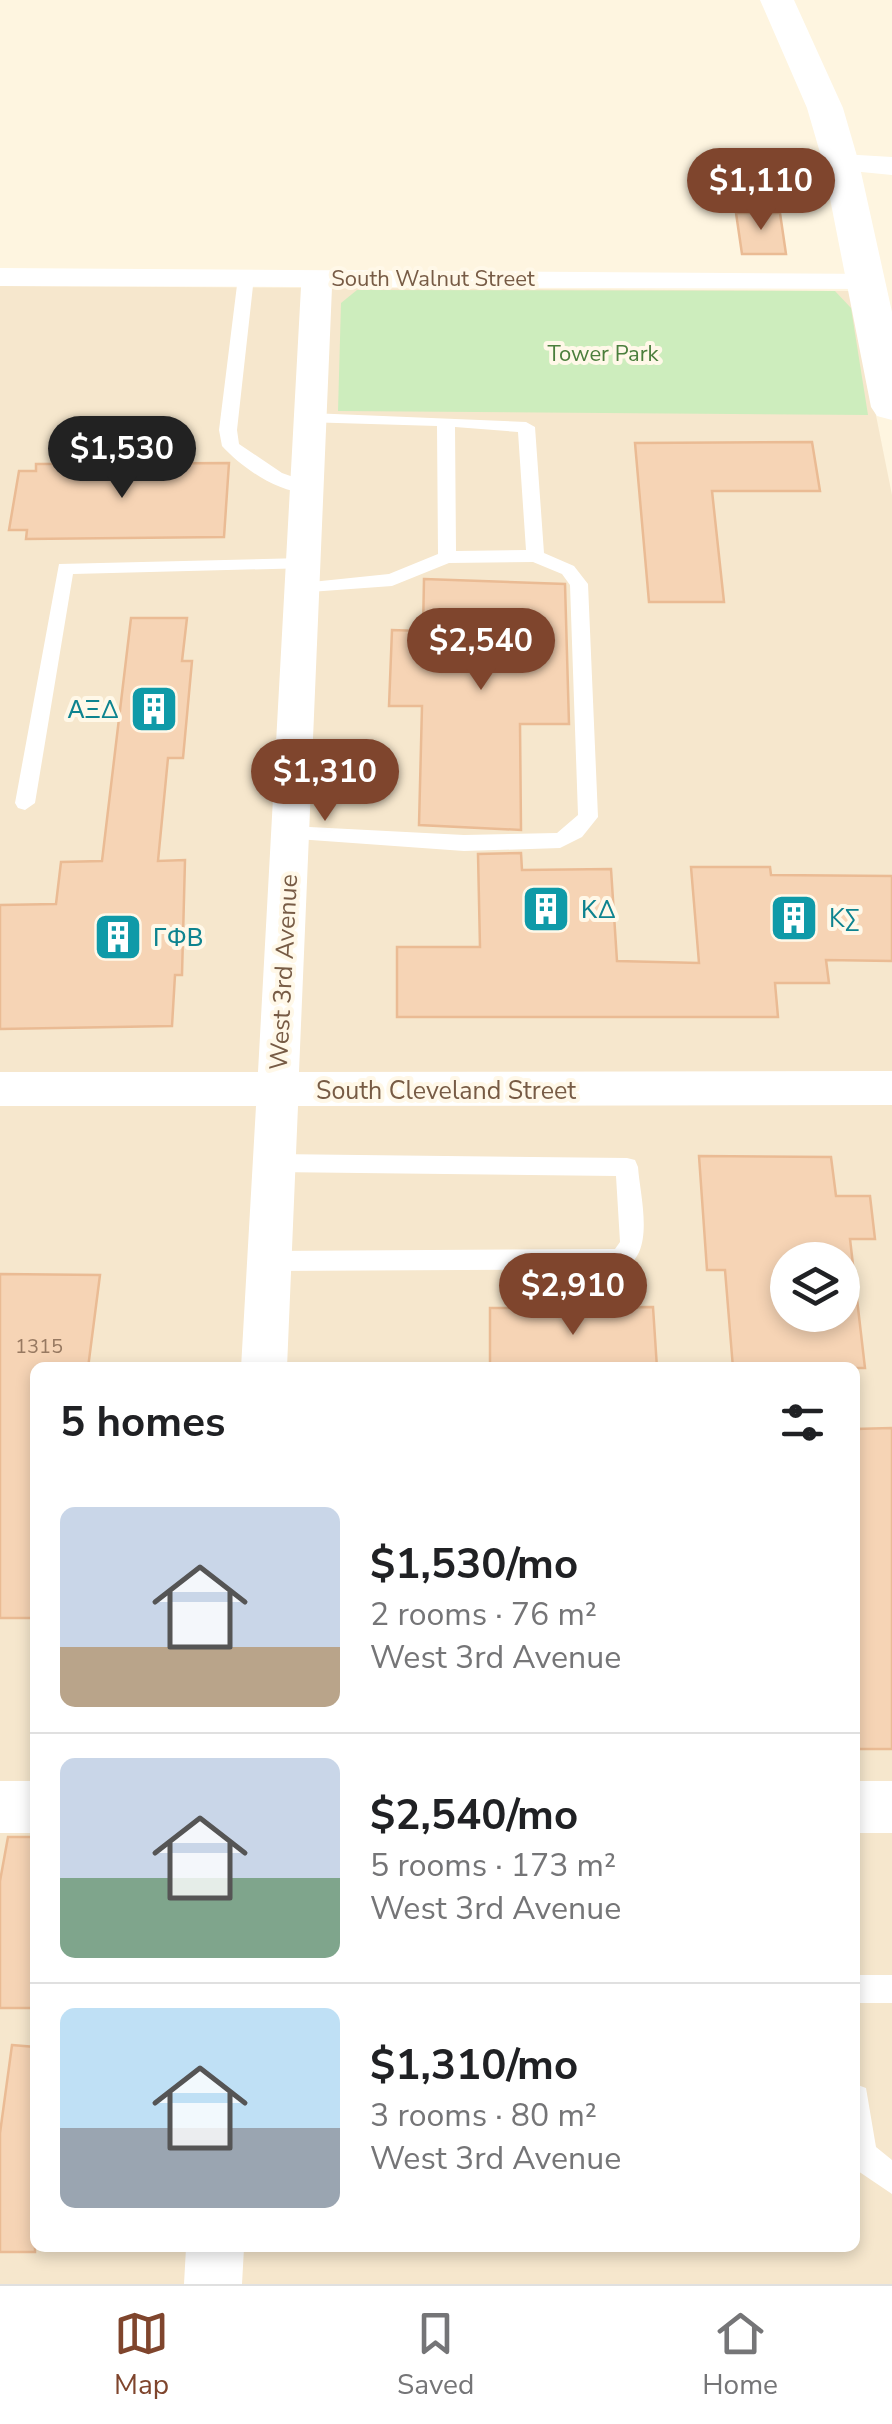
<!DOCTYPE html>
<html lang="en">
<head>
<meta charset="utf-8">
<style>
	:root { --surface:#fff; --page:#f2f2f2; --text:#202124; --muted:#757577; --line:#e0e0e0; --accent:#7f452d }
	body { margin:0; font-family:"Nunito Sans",sans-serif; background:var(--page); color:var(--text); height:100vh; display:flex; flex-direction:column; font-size:38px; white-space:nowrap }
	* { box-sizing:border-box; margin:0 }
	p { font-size:32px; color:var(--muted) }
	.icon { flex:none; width:55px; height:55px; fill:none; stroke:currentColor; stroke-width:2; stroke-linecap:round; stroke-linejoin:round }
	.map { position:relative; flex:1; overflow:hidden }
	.details { position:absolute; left:30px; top:1362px; width:830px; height:890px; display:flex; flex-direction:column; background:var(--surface); border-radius:15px; box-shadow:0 5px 15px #0003 }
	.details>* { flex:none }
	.buttons { position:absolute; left:770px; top:1242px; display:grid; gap:20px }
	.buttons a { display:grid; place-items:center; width:90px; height:90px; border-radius:50%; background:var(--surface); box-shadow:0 5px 15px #0003; font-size:50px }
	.price { position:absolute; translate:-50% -85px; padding:0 22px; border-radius:35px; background:var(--accent); color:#fff; font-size:32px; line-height:65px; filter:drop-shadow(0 2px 5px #0008) }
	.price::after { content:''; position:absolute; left:50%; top:60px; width:30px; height:22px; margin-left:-15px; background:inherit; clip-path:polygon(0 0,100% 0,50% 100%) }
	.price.active { background:#222; color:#fff }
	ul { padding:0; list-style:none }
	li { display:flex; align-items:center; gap:30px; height:250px; padding:0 30px }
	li+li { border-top:2px solid var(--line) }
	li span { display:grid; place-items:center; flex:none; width:280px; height:200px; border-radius:15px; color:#555 }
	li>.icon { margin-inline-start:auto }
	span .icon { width:120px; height:120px; fill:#fffc; stroke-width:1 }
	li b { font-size:42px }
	h2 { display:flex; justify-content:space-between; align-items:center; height:120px; padding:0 30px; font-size:42px }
	.tabs { display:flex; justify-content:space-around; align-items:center; height:140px; border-top:2px solid var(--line); background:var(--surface); font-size:28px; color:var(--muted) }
	.tabs a { display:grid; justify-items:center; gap:5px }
	.tabs .active { color:var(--accent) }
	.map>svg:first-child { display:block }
	.residential { fill:#f6e7cd; fill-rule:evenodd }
	.green { fill:#cdedbd }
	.building { fill:#f6d4b5; stroke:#eabb94; stroke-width:2.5; fill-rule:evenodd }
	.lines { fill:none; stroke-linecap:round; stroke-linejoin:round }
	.service { fill:#fff; fill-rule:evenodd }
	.minor { fill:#fff; fill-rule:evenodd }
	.tertiary { fill:#fff; fill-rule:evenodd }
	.labels { text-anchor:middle; stroke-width:8; stroke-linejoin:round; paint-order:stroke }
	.number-label { font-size:20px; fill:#977961 }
	.far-street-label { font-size:22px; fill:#775b45; stroke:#fff8e8 }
	.far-park-label { font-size:22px; fill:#4b7e3c; stroke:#fff8e8 }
	.culture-label { font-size:25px; fill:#0d838f; stroke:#fff8e8; text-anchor:start }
	.street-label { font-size:25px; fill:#775b45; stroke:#fff8e8 }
</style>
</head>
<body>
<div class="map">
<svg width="892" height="2284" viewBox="0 0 892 2284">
	<rect width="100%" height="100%" fill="#fef5e0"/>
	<path class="residential" d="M0,286l851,5 41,204v1789h-892zM788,1260h54v55h-54zM35,1368h820v880h-820z"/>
	<path class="green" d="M357,290l478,1 16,17 17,107 -530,-4 3,-108z"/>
	<path class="building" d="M736,213h44l6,41h-44z
		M812,442l8,49h-108l12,111h-75l-14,-159z
		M229,463l-5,74 -198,2 1,-9h-18l10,-59h17v-7z
		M424,579l141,5 4,140h-49l1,106 -102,-5 3,-119h-33l3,-76 31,1z
		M131,618h56l-5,43h10l-9,97h-15l-10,103 27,-1 -3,115h-7l-3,51 -172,3v-124l56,-1 5,-42 41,-1z
		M521,853l1,17 89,-1 6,92 82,2 -8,-96h79l1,8 121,1v85l-66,-1 3,23h-54l3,34h-381v-70h83l-2,-93z
		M699,1156l132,1 5,39h34l5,43h-25l15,129h-132l-8,-98h-18zM788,1260h54v55h-54z
		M0,1274l100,1 -12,93h-53v250h-35z
		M653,1307l4,61h-167v-60z
		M892,1428v321h-37v-320z
		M8,1837h27v171h-35v-127z
		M12,2045l23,2v205h-35v-119z"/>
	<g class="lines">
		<path class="service" d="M246,272l8,5 -17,153 2,14 43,29 31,11v8c-30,5 -71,-24 -91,-46l-3,-16 19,-153z
			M310,413l216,9 9,5 9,126 30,13 14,18 10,233 -16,20 -22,11 -96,3 -181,-13 -3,-5 3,-5 7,-2 174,9 93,-2 21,-18 -8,-230 -8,-11 -29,-12 -84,1 -57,23 -96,7 -3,-4 9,-6 87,-9 49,-20 -1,-128 -133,-4 -3,-4zM455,427l63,5 8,118 -70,1z
			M303,558l9,6 -3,4 -236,6 -38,229 -10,7 -7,-2 -3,-5 44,-239z
			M274,1154l353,4 8,2 3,7c2,30 19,89 -17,102l-352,2 -8,-3 -4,-7 4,-7 8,-3 346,-2 5,-7 -4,-66 -342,-4 -8,-2 -3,-7 3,-7z
			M855,1975h37v28h-37z
			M855,2084l11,4 10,59 16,13v34l-37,-25z"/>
		<path class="minor" d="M841,154l51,3v18l-61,-6 -4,-6 4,-6z
			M0,268l878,6 4,6 -4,6 -11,3 -535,-2 -33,785 593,-1v34l-594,1 -11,262h-46l15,-262h-256v-34h258l43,-785 -301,-1z
			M0,1781h35v52h-35z
			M855,1781h37v52h-37z
			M186,2248h58l-2,36h-58z"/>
		<path class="tertiary" d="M760,0h34l49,108 16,55 33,149v108l-15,-4 -6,-9 -48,-244 -16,-55z"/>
	</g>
	<defs>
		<g id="building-square" transform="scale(2.5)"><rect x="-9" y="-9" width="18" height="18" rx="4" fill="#0f9aa8" stroke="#fff8e8"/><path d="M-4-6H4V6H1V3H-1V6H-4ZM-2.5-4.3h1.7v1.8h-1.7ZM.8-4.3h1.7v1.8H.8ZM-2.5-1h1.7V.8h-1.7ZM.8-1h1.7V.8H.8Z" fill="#fff"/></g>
	</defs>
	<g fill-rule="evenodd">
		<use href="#building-square" x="154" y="709"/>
		<use href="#building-square" x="546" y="909"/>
		<use href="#building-square" x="794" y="918"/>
		<use href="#building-square" x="118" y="937"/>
	</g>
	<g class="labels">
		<g class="number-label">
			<text x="39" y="1353">1315</text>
		</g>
		<g class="far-street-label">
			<text x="433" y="286">South Walnut Street</text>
		</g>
		<g class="far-park-label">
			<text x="603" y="361">Tower Park</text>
		</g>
		<g class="culture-label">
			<text x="119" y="718" text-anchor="end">ΑΞΔ</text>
			<text x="581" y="918">ΚΔ</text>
			<text x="829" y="927">KΣ</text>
			<text x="153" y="946">ΓΦΒ</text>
		</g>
		<g class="street-label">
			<text transform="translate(283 972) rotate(-87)" y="9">West 3rd Avenue</text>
			<text x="446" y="1099">South Cleveland Street</text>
		</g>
	</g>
</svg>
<div class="buttons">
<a><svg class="icon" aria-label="layers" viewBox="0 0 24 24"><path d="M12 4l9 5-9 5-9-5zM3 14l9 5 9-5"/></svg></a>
</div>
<b class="price" style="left:761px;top:233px">$1,110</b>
<b class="price active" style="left:122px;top:501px">$1,530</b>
<b class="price" style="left:481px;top:693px">$2,540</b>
<b class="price" style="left:325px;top:824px">$1,310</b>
<b class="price" style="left:573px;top:1338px">$2,910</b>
<section class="details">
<h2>5 homes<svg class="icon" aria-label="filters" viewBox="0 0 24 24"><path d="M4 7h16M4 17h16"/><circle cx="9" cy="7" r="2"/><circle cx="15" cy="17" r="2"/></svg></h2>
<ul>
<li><span style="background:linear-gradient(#c9d6e8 70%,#b9a48a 0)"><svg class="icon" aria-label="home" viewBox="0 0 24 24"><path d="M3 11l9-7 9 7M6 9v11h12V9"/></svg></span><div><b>$1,530/mo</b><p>2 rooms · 76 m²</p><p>West 3rd Avenue</p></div></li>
<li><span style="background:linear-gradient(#c9d6e8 60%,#7fa58c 0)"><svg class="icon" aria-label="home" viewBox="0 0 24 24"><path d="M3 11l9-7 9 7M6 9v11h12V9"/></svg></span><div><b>$2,540/mo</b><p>5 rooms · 173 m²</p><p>West 3rd Avenue</p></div></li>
<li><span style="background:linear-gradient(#bfe0f5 60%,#9aa5b1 0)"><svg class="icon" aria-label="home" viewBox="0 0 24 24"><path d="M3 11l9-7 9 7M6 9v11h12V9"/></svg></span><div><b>$1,310/mo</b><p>3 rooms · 80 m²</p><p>West 3rd Avenue</p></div></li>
</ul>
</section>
</div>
<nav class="tabs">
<a class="active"><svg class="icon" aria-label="map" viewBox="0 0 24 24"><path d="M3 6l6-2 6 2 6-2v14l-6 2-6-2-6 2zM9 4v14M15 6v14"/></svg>Map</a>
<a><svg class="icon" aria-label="saved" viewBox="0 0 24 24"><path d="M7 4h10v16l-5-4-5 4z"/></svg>Saved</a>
<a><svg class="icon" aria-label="home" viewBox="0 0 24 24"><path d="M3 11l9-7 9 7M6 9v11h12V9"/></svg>Home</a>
</nav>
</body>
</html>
